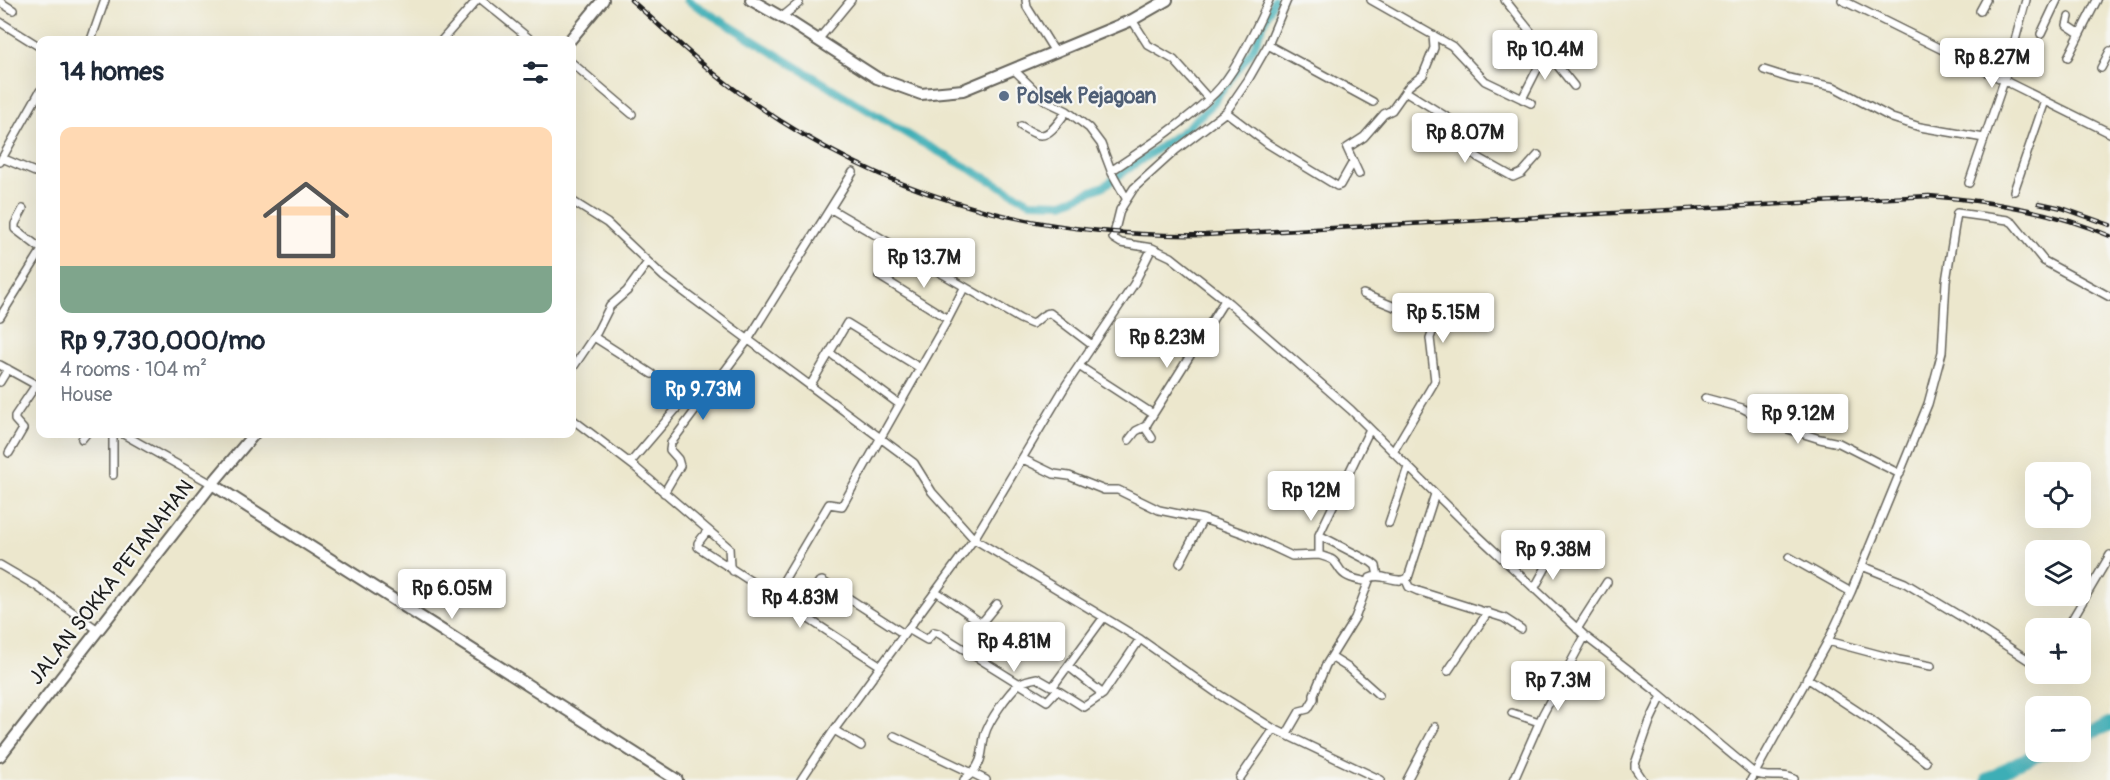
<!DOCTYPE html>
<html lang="en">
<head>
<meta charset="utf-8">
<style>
	:root { --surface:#fff; --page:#f2f2f3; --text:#1f2937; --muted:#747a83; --accent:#1f6fb2 }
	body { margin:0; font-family:Pangolin,sans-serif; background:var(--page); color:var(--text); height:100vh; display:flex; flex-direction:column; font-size:22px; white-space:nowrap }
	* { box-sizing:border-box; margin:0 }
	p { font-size:20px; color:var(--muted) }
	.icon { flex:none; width:33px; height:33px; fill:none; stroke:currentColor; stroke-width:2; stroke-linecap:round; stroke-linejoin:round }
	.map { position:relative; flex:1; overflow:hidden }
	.details { position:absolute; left:36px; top:36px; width:540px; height:402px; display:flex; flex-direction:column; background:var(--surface); border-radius:12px; box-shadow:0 6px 24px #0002 }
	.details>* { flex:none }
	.tools { position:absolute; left:2025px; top:462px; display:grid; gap:12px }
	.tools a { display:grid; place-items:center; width:66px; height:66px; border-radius:12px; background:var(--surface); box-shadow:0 6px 24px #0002; font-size:30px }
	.price { position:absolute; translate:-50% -51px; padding:0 14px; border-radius:6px; background:#fff; color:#222; font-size:20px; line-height:39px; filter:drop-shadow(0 2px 3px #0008) }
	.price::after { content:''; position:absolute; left:50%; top:36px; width:18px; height:14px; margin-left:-9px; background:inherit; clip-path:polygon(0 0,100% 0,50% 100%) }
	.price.current { background:var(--accent); color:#fff }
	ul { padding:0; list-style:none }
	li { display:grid; align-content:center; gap:12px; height:318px; padding:0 24px }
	li span { display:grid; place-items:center; height:186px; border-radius:12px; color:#555 }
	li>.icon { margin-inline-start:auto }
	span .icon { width:108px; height:108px; fill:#fffc; stroke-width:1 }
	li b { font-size:26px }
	h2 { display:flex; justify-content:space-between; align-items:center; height:72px; padding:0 24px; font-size:26px }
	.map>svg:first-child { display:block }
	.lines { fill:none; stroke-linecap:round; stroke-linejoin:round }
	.canal { stroke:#3daeb6; stroke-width:8 }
	.river { stroke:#3daeb6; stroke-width:14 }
	.street-casing { stroke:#65635a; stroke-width:10 }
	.secondary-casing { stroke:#65635a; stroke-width:14 }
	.street { stroke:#fff; stroke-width:7 }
	.secondary { stroke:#fff; stroke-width:10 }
	.rail-casing { stroke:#1c1c1c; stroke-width:4.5 }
	.rail { stroke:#f6f6f2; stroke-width:2; stroke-dasharray:7; stroke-linecap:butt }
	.service-dot { fill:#5c6f8a; stroke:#f6f6f2; stroke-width:2 }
	.labels { text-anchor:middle; stroke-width:4.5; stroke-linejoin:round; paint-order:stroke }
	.service-label { font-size:21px; font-weight:bold; fill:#4e5e75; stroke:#f6f6f2; text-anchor:start }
	.street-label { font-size:21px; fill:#1c1c1c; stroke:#f6f6f2 }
</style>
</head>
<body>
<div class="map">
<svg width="2110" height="780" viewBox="0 0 2110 780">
	<rect width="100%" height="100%" fill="#f6f6f2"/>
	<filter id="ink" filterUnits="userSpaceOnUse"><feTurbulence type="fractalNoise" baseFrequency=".0167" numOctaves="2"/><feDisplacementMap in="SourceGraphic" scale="12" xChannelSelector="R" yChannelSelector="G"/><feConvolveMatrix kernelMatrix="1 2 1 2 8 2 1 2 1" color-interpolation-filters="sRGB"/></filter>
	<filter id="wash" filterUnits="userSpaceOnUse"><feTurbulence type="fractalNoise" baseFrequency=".008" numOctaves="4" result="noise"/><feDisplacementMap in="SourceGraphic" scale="24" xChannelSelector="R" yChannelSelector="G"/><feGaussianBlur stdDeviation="1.35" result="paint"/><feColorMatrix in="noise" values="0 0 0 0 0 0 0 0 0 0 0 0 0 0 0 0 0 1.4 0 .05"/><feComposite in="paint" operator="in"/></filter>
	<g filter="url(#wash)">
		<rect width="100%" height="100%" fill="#ece7cd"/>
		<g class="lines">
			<path class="canal" d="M687,0l230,140 113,62 33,1 41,-17 80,-56 27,-24 42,-57 21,-49"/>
			<path class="river" d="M2080,737l30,-13
				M1988,780l29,-17 28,-11"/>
		</g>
	</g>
	<g filter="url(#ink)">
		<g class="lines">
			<g class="street-casing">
				<path id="street" d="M482,0l49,40
					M1026,0l1,7 28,45
					M1287,0l-19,45 -20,35 -22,32 -50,38 -42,38 -14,22 -7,28 8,5 31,5 19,9 58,46 122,107 122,121 112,105 71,55 98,82c17,7 27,-1 40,6
					M1371,0l81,46 33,35 46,22
					M1505,0l69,86
					M1842,0l268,133
					M0,2l13,8
					M1980,11l6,-11
					M782,17l17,-14
					M2069,17l-2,8 12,8
					M1132,20l16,25 26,15 34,38
					M0,22l40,25
					M2041,34l16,-34
					M91,40l14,-40
					M442,40l35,-40
					M818,40l33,-40
					M1268,45l105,57
					M2068,57l29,-57
					M572,63l60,51
					M2101,68l9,-17
					M1013,69l33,32 21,10 22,17 12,16 11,29 14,25
					M1764,70l25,8 45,9 58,31 28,9 64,11
					M1405,91l64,40 -7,15 1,3 50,28 9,-4 16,-18
					M1522,99l24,-47
					M1226,112l42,32 69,42 3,-1 13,-23
					M1021,126c5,3 14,9 19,9 11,1 21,-17 27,-24
					M2,158l33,14
					M0,162l40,-71
					M1111,171c36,-24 73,-48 104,-78 21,-20 42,-66 54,-93
					M1359,174l-12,-26 17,-11 20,-23 8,-4 17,-24 14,-11 11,-27 -1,-13
					M1969,183l35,-102 22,-81
					M2014,191l31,-90
					M572,201l35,22 57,54 250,186 18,29 42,47 166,100 78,55 56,35 107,51
					M23,209l-8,15v5l25,19
					M831,209l189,110 12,5c7,-3 10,-11 18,-11l42,32
					M879,276l69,43 16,-31
					M1363,294l37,15 15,-5 7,2 16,10 -8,22 5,43 -42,71
					M0,317l40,-64
					M594,337l58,37
					M830,353l69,51
					M0,365l40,22
					M1079,366l74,48
					M572,369l25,-37 13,-26 17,-15 21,-29
					M0,382l8,-13
					M810,386l37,-63 73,45
					M1705,398l37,10 30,16 48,15 19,4 61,31
					M572,419l63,48 94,81 1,18 3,5
					M123,434l89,50
					M1152,438l-6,-9 1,-5 78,-124
					M82,439l4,-5
					M1129,440l7,-9 10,-5
					M9,453l14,-24 -8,-9v-4l21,-31
					M1023,459l31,15 15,2 35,14h14l41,20 44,9
					M630,463l53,-62h7l10,4
					M113,475v-41
					M664,493l16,-27 -2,-7 -8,-9 1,-7 77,-103 105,-168
					M1389,523l19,-56
					M708,530l-10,13v4l183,119
					M1319,535l52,27 5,4 2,10
					M1789,557l62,35
					M1180,563l23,-44 42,15 47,22 27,-1
					M0,565l36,21 62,44
					M1862,566l43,17 60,36 71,46
					M1406,580l3,7 9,4 86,27 17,11
					M1368,582c-8,-2 -21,-3 -27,-11 -8,-12 -6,-11 -22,-16v-20l51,-106
					M1534,589l16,-29
					M937,592l43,30 4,-2 13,-16
					M774,597l55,-93 13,2 106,-187
					M799,614l20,-32 3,-1 82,53
					M2067,628l43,-73
					M908,629l19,11 7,-8 4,1 109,68 10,-11 27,17 19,-13
					M1577,629l30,-47
					M1828,641l71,19 32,6
					M1331,657l19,12 29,26
					M1068,666l35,28 37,-55
					M1448,671l40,-59
					M1807,678l64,42 55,42
					M1512,713l27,9
					M834,730l27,16
					M1286,735l14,-24 8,-2 6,-10v-5l12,-29 29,-47 15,-40c12,-6 26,7 38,0l27,-84
					M894,736l78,37c12,-12 9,-24 13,-39 3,-12 24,-42 34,-50 5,-3 12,-5 18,-6l14,8 3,-1 50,-68
					M1240,778l34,-49
					M801,780l33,-50 140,-191 92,-154 68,-101 18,-36
					M964,780l8,-7 14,7
					M1407,780l28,-53
					M1514,780l29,-66 42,-78
					M1643,780l-8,-12v-4l15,-43 12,-25
					M1751,780l77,-139 23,-49 77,-188 14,-52 4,-71 11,-68 51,7 5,3 31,38 66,36"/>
			</g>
			<g class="secondary-casing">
				<path id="secondary" d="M751,0l39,22 87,56 44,16 42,-4 169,-70 35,-20
					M570,40l33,-40
					M212,484l465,296
					M0,756l212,-272 42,-50"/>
			</g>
			<use href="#street" class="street"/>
			<use href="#secondary" class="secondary"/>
			<g class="rail-casing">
				<path id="rail" d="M631,0c32,28 64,60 99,86 145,108 296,152 475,149l724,-39c63,5 123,15 181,40
					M2039,203l23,5 48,17"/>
			</g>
			<use href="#rail" class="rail"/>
		</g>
	</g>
	<circle class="service-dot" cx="1004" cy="96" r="6"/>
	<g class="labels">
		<g class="service-label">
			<text x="1016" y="103">Polsek Pejagoan</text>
		</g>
		<g class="street-label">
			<text transform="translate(111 582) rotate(-52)" y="7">JALAN SOKKA PETANAHAN</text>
		</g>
	</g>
</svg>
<div class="tools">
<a><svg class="icon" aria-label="locate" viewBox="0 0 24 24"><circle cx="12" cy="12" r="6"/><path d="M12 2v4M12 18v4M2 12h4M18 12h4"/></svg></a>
<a><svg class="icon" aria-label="layers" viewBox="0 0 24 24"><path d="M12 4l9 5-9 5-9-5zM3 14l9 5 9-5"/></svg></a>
<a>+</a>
<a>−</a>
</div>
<b class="price" style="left:1545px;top:81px">Rp 10.4M</b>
<b class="price" style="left:1992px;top:89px">Rp 8.27M</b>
<b class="price" style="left:1465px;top:164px">Rp 8.07M</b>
<b class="price" style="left:924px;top:289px">Rp 13.7M</b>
<b class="price" style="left:1443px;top:344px">Rp 5.15M</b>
<b class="price" style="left:1167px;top:369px">Rp 8.23M</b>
<b class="price current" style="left:703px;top:421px">Rp 9.73M</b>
<b class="price" style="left:1798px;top:445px">Rp 9.12M</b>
<b class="price" style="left:1311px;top:522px">Rp 12M</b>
<b class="price" style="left:1553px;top:581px">Rp 9.38M</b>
<b class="price" style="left:452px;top:620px">Rp 6.05M</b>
<b class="price" style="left:800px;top:629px">Rp 4.83M</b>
<b class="price" style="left:1014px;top:673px">Rp 4.81M</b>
<b class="price" style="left:1558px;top:712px">Rp 7.3M</b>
<section class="details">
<h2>14 homes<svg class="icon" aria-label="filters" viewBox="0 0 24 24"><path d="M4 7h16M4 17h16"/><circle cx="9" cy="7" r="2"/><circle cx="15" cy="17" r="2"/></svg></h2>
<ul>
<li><span style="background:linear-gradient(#ffd9b3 75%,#7fa58c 0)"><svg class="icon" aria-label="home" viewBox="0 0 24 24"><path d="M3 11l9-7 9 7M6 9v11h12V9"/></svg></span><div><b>Rp 9,730,000/mo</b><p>4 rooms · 104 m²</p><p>House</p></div></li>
</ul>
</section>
</div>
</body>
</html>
